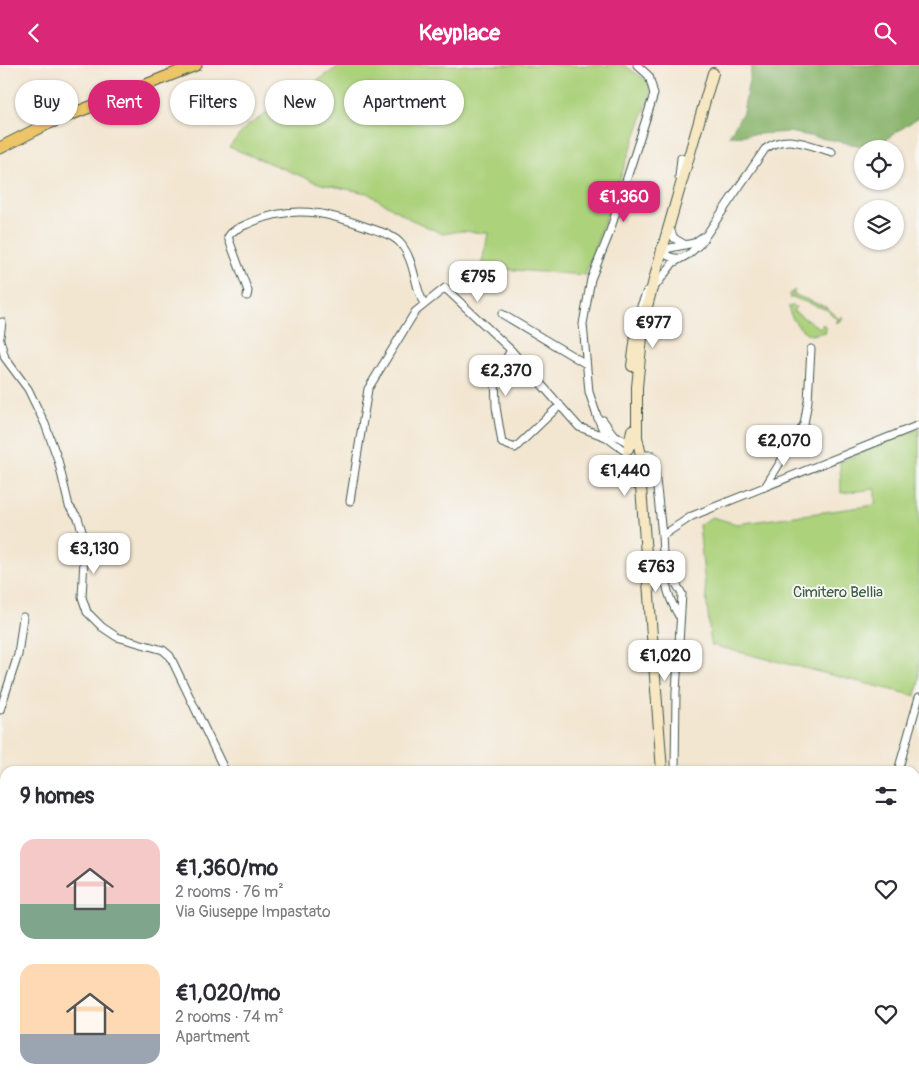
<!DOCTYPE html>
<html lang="en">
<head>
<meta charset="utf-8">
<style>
	:root { --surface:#fff; --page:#f2f2f3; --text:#2b2b33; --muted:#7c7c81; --accent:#db2777 }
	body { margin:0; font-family:Pangolin,sans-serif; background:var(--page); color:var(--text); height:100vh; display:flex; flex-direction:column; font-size:19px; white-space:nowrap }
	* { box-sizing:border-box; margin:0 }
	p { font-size:16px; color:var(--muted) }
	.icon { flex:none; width:28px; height:28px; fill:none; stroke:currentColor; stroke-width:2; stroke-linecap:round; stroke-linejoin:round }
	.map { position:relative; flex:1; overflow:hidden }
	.panel { position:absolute; left:0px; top:701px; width:920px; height:321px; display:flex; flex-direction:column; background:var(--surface); border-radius:15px 15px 0 0; box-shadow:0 1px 4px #0004 }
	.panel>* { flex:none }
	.banner { position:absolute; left:15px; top:15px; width:500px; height:45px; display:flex; gap:10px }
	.fabs { position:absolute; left:854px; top:75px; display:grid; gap:10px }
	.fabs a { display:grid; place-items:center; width:50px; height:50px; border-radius:50%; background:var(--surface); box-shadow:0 1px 4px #0004; font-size:25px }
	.price { position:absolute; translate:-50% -42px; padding:0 11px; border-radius:10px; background:#fff; color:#222; font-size:16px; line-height:32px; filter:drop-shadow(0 1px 2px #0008) }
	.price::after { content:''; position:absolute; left:50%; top:30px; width:15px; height:11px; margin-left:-8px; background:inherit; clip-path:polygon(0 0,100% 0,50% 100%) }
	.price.current { background:var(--accent); color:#fff }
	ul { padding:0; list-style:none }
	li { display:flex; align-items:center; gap:15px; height:125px; padding:0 20px }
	li span { display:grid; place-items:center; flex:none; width:140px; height:100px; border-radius:15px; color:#555 }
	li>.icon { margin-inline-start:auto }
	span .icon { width:60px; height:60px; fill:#fffc; stroke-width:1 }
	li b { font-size:21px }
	h2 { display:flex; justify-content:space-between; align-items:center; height:60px; padding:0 20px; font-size:21px }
	.tag { padding:0 18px; border-radius:22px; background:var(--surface); box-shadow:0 1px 4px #0004; font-size:18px; line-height:45px }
	.tag.current { background:var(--accent); color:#fff }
	header { display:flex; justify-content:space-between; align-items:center; height:65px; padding:0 20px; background:var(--accent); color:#fff; font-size:22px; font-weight:700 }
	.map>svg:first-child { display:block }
	.green { fill:#acd27c; stroke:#668858 }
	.forest { fill:#89b46c; stroke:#547850 }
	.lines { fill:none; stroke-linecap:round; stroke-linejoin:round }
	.minor-casing { stroke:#3f564c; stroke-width:9 }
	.secondary-casing { stroke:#3f564c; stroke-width:12 }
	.primary-casing { stroke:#3f564c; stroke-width:13 }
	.minor { stroke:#fff; stroke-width:7 }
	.secondary { stroke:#f7e8c3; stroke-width:10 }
	.primary { stroke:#ecc569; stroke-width:11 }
	.labels { text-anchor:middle; stroke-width:4; stroke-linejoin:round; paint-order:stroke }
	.park-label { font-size:15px; fill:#3b5b42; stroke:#f6f6f2 }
</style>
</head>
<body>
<header><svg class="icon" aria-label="back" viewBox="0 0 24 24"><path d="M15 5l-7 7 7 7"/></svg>Keyplace<svg class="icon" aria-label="search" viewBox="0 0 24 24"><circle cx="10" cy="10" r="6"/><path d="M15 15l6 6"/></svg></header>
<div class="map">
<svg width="919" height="1022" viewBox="0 0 919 1022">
	<rect width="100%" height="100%" fill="#f6f6f2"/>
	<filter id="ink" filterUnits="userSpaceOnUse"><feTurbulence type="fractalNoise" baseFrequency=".02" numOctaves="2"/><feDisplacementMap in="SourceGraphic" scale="10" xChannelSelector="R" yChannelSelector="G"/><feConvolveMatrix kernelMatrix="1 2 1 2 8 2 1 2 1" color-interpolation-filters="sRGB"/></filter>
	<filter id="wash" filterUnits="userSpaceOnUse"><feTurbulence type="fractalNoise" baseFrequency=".0096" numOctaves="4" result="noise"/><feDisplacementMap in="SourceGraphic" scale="20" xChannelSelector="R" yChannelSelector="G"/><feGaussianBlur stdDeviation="1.12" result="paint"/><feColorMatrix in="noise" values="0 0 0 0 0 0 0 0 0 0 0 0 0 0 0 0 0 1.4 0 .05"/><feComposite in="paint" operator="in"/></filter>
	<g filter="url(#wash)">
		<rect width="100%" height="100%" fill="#f3e6d1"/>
		<path class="green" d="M341,0h283l25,17 2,11 -66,182 -85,-6 -17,-5 5,-31 -27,-2 -18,3 -33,-15 -43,-26 -46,-9 -92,-37 18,-21z
			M795,225l-2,4 35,14 11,11 4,-3 -2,5 -6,2 3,-3 -11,-10 -35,-13 -2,2 -1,-5z
			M792,241l4,1 -3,4 27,17 3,-4 2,2 1,6 -15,3c-11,-4 -20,-16 -23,-28z
			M919,364v251l-3,16 -205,-51 -12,-120 13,-8 25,7 138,-19v-16l-34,4 -1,-31z"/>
		<path class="forest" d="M752,0h167v52l-46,31 -84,-16 -60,4 14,-24z"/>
	</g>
	<g filter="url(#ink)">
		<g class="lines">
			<g class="minor-casing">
				<path id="minor" d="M679,112l2,-19
					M669,162l5,11 10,6
					M661,183c4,8 11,11 20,10
					M661,185l33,-7 8,-6
					M654,223l19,-25 16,-9 11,-10 65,-95c22,-16 43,-4 67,3
					M247,231l1,-5 -20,-54c5,-8 13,-10 22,-14 42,-19 75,-11 117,4 11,4 27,8 34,17 14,17 13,42 23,60
					M641,241l6,-15
					M502,249l84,50
					M0,272l2,-15
					M0,275l5,18 23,31 17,35 13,36 11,46 9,12 7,23 -3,56 5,15 15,15 15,10 46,13 7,6 55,115
					M511,285l-16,28 1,29 6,36 13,5 45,-43
					M603,355l10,14 19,11
					M626,387l-20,-15 -9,-21 -8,-24 -6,-68 8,-45 17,-42 46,-143 -5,-18 -12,-11
					M641,390h11c5,26 7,53 10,80 2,30 0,54 17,81
					M765,422l39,-63 4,-23 3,-52
					M350,436l18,-112 47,-77 30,-24 66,62 68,77 27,10
					M662,471l30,-20 227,-91
					M663,496l19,33 -6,98 -1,79
					M0,645l18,-55 5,-38
					M898,706l21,-74
					M915,1014l4,-3
					M170,1018l1,4
					M337,1018l4,4
					M430,1018l5,4
					M345,1022l23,-4
					M405,1022l5,-4
					M507,1022l12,-4
					M625,1022v-4
					M805,1022l1,-4
					M834,1022l1,-4
					M905,1022l6,-4"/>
			</g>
			<g class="secondary-casing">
				<path id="secondary" d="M632,301l6,-45
					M628,384l4,-19
					M628,396l8,23
					M662,706l-23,-311 2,-5 -4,-18v-50l7,-69 18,-68 51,-177
					M641,1018l1,4
					M695,1018l1,4"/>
			</g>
			<g class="primary-casing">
				<path id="primary" d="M0,83l47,-24 149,-59"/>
			</g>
			<use href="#minor" class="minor"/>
			<use href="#secondary" class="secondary"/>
			<use href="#primary" class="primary"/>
		</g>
	</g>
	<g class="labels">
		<g class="park-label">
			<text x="838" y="532">Cimitero Bellia</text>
		</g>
	</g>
</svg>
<div class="fabs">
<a><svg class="icon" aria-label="locate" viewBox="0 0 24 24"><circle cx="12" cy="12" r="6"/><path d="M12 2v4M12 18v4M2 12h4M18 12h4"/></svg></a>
<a><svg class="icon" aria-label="layers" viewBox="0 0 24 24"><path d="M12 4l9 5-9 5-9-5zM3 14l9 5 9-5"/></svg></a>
</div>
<b class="price current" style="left:624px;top:158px">€1,360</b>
<b class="price" style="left:478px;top:238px">€795</b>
<b class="price" style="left:653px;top:284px">€977</b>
<b class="price" style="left:506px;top:332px">€2,370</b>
<b class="price" style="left:784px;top:402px">€2,070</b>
<b class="price" style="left:625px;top:432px">€1,440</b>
<b class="price" style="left:94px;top:510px">€3,130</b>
<b class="price" style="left:656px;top:528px">€763</b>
<b class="price" style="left:665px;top:617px">€1,020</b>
<div class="banner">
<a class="tag">Buy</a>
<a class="tag current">Rent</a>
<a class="tag">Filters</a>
<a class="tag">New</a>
<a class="tag">Apartment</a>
</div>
<section class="panel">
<h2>9 homes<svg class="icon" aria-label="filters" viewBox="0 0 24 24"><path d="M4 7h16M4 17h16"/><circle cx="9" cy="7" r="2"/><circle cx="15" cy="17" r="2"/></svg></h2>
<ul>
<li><span style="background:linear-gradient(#f6c9c9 65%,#7fa58c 0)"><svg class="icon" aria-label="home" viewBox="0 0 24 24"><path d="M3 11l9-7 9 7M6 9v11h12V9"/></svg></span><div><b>€1,360/mo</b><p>2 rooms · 76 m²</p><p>Via Giuseppe Impastato</p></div><svg class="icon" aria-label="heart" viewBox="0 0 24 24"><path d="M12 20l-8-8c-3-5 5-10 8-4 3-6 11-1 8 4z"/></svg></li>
<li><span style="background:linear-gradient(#ffd9b3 70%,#9aa5b1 0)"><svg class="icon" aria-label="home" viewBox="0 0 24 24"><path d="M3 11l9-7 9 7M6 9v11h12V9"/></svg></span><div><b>€1,020/mo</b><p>2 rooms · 74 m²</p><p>Apartment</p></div><svg class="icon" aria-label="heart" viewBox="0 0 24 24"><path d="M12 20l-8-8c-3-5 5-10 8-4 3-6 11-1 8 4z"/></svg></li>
</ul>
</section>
</div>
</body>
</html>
